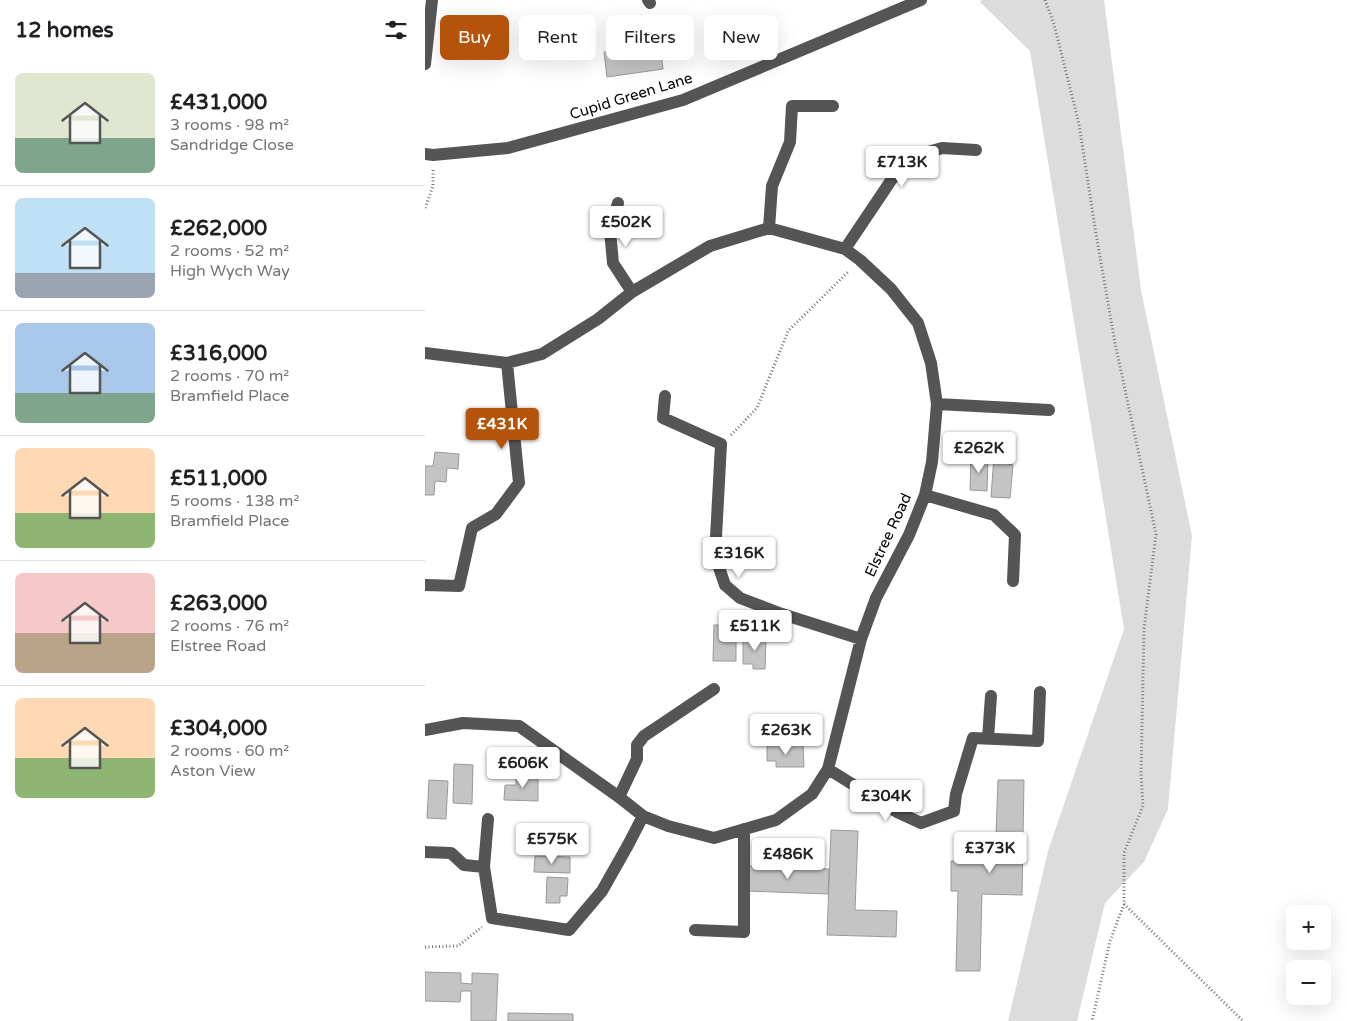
<!DOCTYPE html>
<html lang="en">
<head>
<meta charset="utf-8">
<style>
	:root { --surface:#fff; --page:#f6f6f6; --text:#202124; --muted:#757577; --line:#e0e0e0; --accent:#b45309 }
	body { margin:0; font-family:"Varela Round",sans-serif; background:var(--page); color:var(--text); height:100vh; display:flex; flex-direction:column; font-size:19px; white-space:nowrap }
	* { box-sizing:border-box; margin:0 }
	p { font-size:16px; color:var(--muted) }
	.icon { flex:none; width:28px; height:28px; fill:none; stroke:currentColor; stroke-width:2; stroke-linecap:round; stroke-linejoin:round }
	.map { position:relative; flex:1; overflow:hidden }
	.panel { display:flex; flex-direction:column; background:var(--surface); width:425px }
	.panel>* { flex:none }
	.banner { position:absolute; left:15px; top:15px; width:475px; height:45px; display:flex; gap:10px }
	.fabs { position:absolute; left:861px; top:905px; display:grid; gap:10px }
	.fabs a { display:grid; place-items:center; width:45px; height:45px; border-radius:8px; background:var(--surface); box-shadow:0 5px 20px #0002; font-size:25px }
	.price { position:absolute; translate:-50% -42px; padding:0 11px; border-radius:5px; background:#fff; color:#222; font-size:16px; line-height:32px; filter:drop-shadow(0 1px 2px #0008) }
	.price::after { content:''; position:absolute; left:50%; top:30px; width:15px; height:11px; margin-left:-8px; background:inherit; clip-path:polygon(0 0,100% 0,50% 100%) }
	.price.selected { background:var(--accent); color:#fff }
	ul { padding:0; list-style:none }
	li { display:flex; align-items:center; gap:15px; height:125px; padding:0 15px }
	li+li { border-top:1px solid var(--line) }
	li span { display:grid; place-items:center; flex:none; width:140px; height:100px; border-radius:8px; color:#555 }
	li>.icon { margin-inline-start:auto }
	span .icon { width:60px; height:60px; fill:#fffc; stroke-width:1 }
	li b { font-size:21px }
	h2 { display:flex; justify-content:space-between; align-items:center; height:60px; padding:0 15px; font-size:21px }
	.pill { padding:0 18px; border-radius:8px; background:var(--surface); box-shadow:0 5px 20px #0002; font-size:18px; line-height:45px }
	.pill.selected { background:var(--accent); color:#fff }
	main { display:flex; flex:1; min-height:0 }
	.map>svg:first-child { display:block }
	.green { fill:#dcdcdc }
	.building { fill:#c4c4c4; stroke:#999 }
	.lines { fill:none; stroke-linecap:round; stroke-linejoin:round }
	.path { stroke:#777; stroke-width:3; stroke-dasharray:1 2.5; stroke-linecap:butt }
	.minor { stroke:#555; stroke-width:12 }
	.labels { text-anchor:middle; stroke-width:4; stroke-linejoin:round; paint-order:stroke }
	.street-label { font-size:15px; fill:#000; stroke:#fff }
</style>
</head>
<body>
<main>
<section class="panel">
<h2>12 homes<svg class="icon" aria-label="filters" viewBox="0 0 24 24"><path d="M4 7h16M4 17h16"/><circle cx="9" cy="7" r="2"/><circle cx="15" cy="17" r="2"/></svg></h2>
<ul>
<li><span style="background:linear-gradient(#dfe7d0 65%,#7fa58c 0)"><svg class="icon" aria-label="home" viewBox="0 0 24 24"><path d="M3 11l9-7 9 7M6 9v11h12V9"/></svg></span><div><b>£431,000</b><p>3 rooms · 98 m²</p><p>Sandridge Close</p></div></li>
<li><span style="background:linear-gradient(#bfe0f5 75%,#9aa5b1 0)"><svg class="icon" aria-label="home" viewBox="0 0 24 24"><path d="M3 11l9-7 9 7M6 9v11h12V9"/></svg></span><div><b>£262,000</b><p>2 rooms · 52 m²</p><p>High Wych Way</p></div></li>
<li><span style="background:linear-gradient(#a9c7e8 70%,#7fa58c 0)"><svg class="icon" aria-label="home" viewBox="0 0 24 24"><path d="M3 11l9-7 9 7M6 9v11h12V9"/></svg></span><div><b>£316,000</b><p>2 rooms · 70 m²</p><p>Bramfield Place</p></div></li>
<li><span style="background:linear-gradient(#ffd9b3 65%,#8fb573 0)"><svg class="icon" aria-label="home" viewBox="0 0 24 24"><path d="M3 11l9-7 9 7M6 9v11h12V9"/></svg></span><div><b>£511,000</b><p>5 rooms · 138 m²</p><p>Bramfield Place</p></div></li>
<li><span style="background:linear-gradient(#f6c9c9 60%,#b9a48a 0)"><svg class="icon" aria-label="home" viewBox="0 0 24 24"><path d="M3 11l9-7 9 7M6 9v11h12V9"/></svg></span><div><b>£263,000</b><p>2 rooms · 76 m²</p><p>Elstree Road</p></div></li>
<li><span style="background:linear-gradient(#ffd9b3 60%,#8fb573 0)"><svg class="icon" aria-label="home" viewBox="0 0 24 24"><path d="M3 11l9-7 9 7M6 9v11h12V9"/></svg></span><div><b>£304,000</b><p>2 rooms · 60 m²</p><p>Aston View</p></div></li>
</ul>
</section>
<div class="map">
<svg width="922" height="1021" viewBox="0 0 922 1021">
	<rect width="100%" height="100%" fill="#fff"/>
	<path class="green" d="M557,0h122l37,290 51,246 -24,273 -24,53 -39,41 -28,118h-69l40,-170 76,-222 -94,-578 -50,-49z"/>
	<path class="building" d="M235,44l3,25 -56,8 -3,-25z
		M10,452l24,2 -1,15 -11,-1 -1,14 -11,-1 -1,14h-9v-29h8z
		M546,456l17,1 -1,34 -17,-1z
		M569,456l14,1 -1,7 6,1 -3,33 -19,-1z
		M289,625h22v36h-23z
		M318,637l23,1 -1,31h-12v-5h-10z
		M363,718h23v22h-23z
		M378,745l1,22h-28v-6h-9v-15z
		M29,764l19,1 -1,39 -19,-1z
		M91,774l22,1v26l-34,-1 1,-15h11z
		M4,780l19,1 -2,38 -19,-1z
		M573,780h26l-2,115 -40,-1 -2,77h-24l2,-80h-7v-30l44,2z
		M406,830l27,1 -3,79 42,1 -1,26 -69,-2z
		M110,856l35,1v16l-36,-1z
		M323,866l81,3 -1,25 -81,-3z
		M122,877l21,1 -1,18h-7v7h-14z
		M0,972l36,1v10l11,1v-11l26,1 -2,47h-25v-30h-10l-1,11 -35,-1z
		M83,1013l65,1v7h-65z"/>
	<g class="lines">
		<path class="path" d="M620,0l9,24 25,100 17,110 19,109 41,191 -12,95 -3,145 2,32 -19,47v51l-14,37 -18,80
			M0,208l8,-22v-18
			M306,435l26,-27 31,-77 61,-60
			M699,904l119,117
			M0,947l33,-1 24,-19"/>
		<path class="minor" d="M223,0l2,3
			M0,64l7,-64
			M0,154l8,1 75,-7 175,-48 238,-100
			M193,203l-8,28 3,32 19,29
			M344,228l3,-42 18,-44 2,-36h41
			M420,249l51,-76 19,-17 27,-8 34,2
			M0,353l82,10 35,-9 56,-35 34,-27 78,-46 59,-18 76,21 15,11 31,29 27,34 13,40 6,41 -5,58 -7,33 -16,40 -33,63 -15,41 -33,130 -16,25 -36,26 -62,18 -46,-12 -25,-10 -24,-19 -100,-71 -56,-3 -38,7
			M240,396l-2,22 58,26 -6,112 10,29 15,13 42,16 79,25
			M512,404l112,6
			M500,495l69,20 21,20 -2,46
			M0,585l34,1 13,-58 24,-14 23,-31 -12,-120
			M563,738l3,-42
			M403,769l69,43 24,11 33,-12 2,-17 17,-56 65,3 2,-49
			M194,797l18,-38v-14l7,-9 70,-47
			M63,819l-4,48 8,51 77,12 33,-39 26,-46 15,-29
			M0,852l26,1 13,12 20,2
			M270,930l49,2v-103"/>
	</g>
	<g class="labels">
		<g class="street-label">
			<text transform="translate(206 96) rotate(-17)" y="5">Cupid Green Lane</text>
			<text transform="translate(463 535) rotate(-65)" y="5">Elstree Road</text>
		</g>
	</g>
</svg>
<div class="fabs">
<a>+</a>
<a>−</a>
</div>
<b class="price" style="left:477px;top:188px">£713K</b>
<b class="price" style="left:201px;top:248px">£502K</b>
<b class="price selected" style="left:77px;top:450px">£431K</b>
<b class="price" style="left:554px;top:474px">£262K</b>
<b class="price" style="left:314px;top:579px">£316K</b>
<b class="price" style="left:330px;top:652px">£511K</b>
<b class="price" style="left:361px;top:756px">£263K</b>
<b class="price" style="left:98px;top:789px">£606K</b>
<b class="price" style="left:461px;top:822px">£304K</b>
<b class="price" style="left:127px;top:865px">£575K</b>
<b class="price" style="left:565px;top:874px">£373K</b>
<b class="price" style="left:363px;top:880px">£486K</b>
<div class="banner">
<a class="pill selected">Buy</a>
<a class="pill">Rent</a>
<a class="pill">Filters</a>
<a class="pill">New</a>
</div>
</div>
</main>
</body>
</html>
